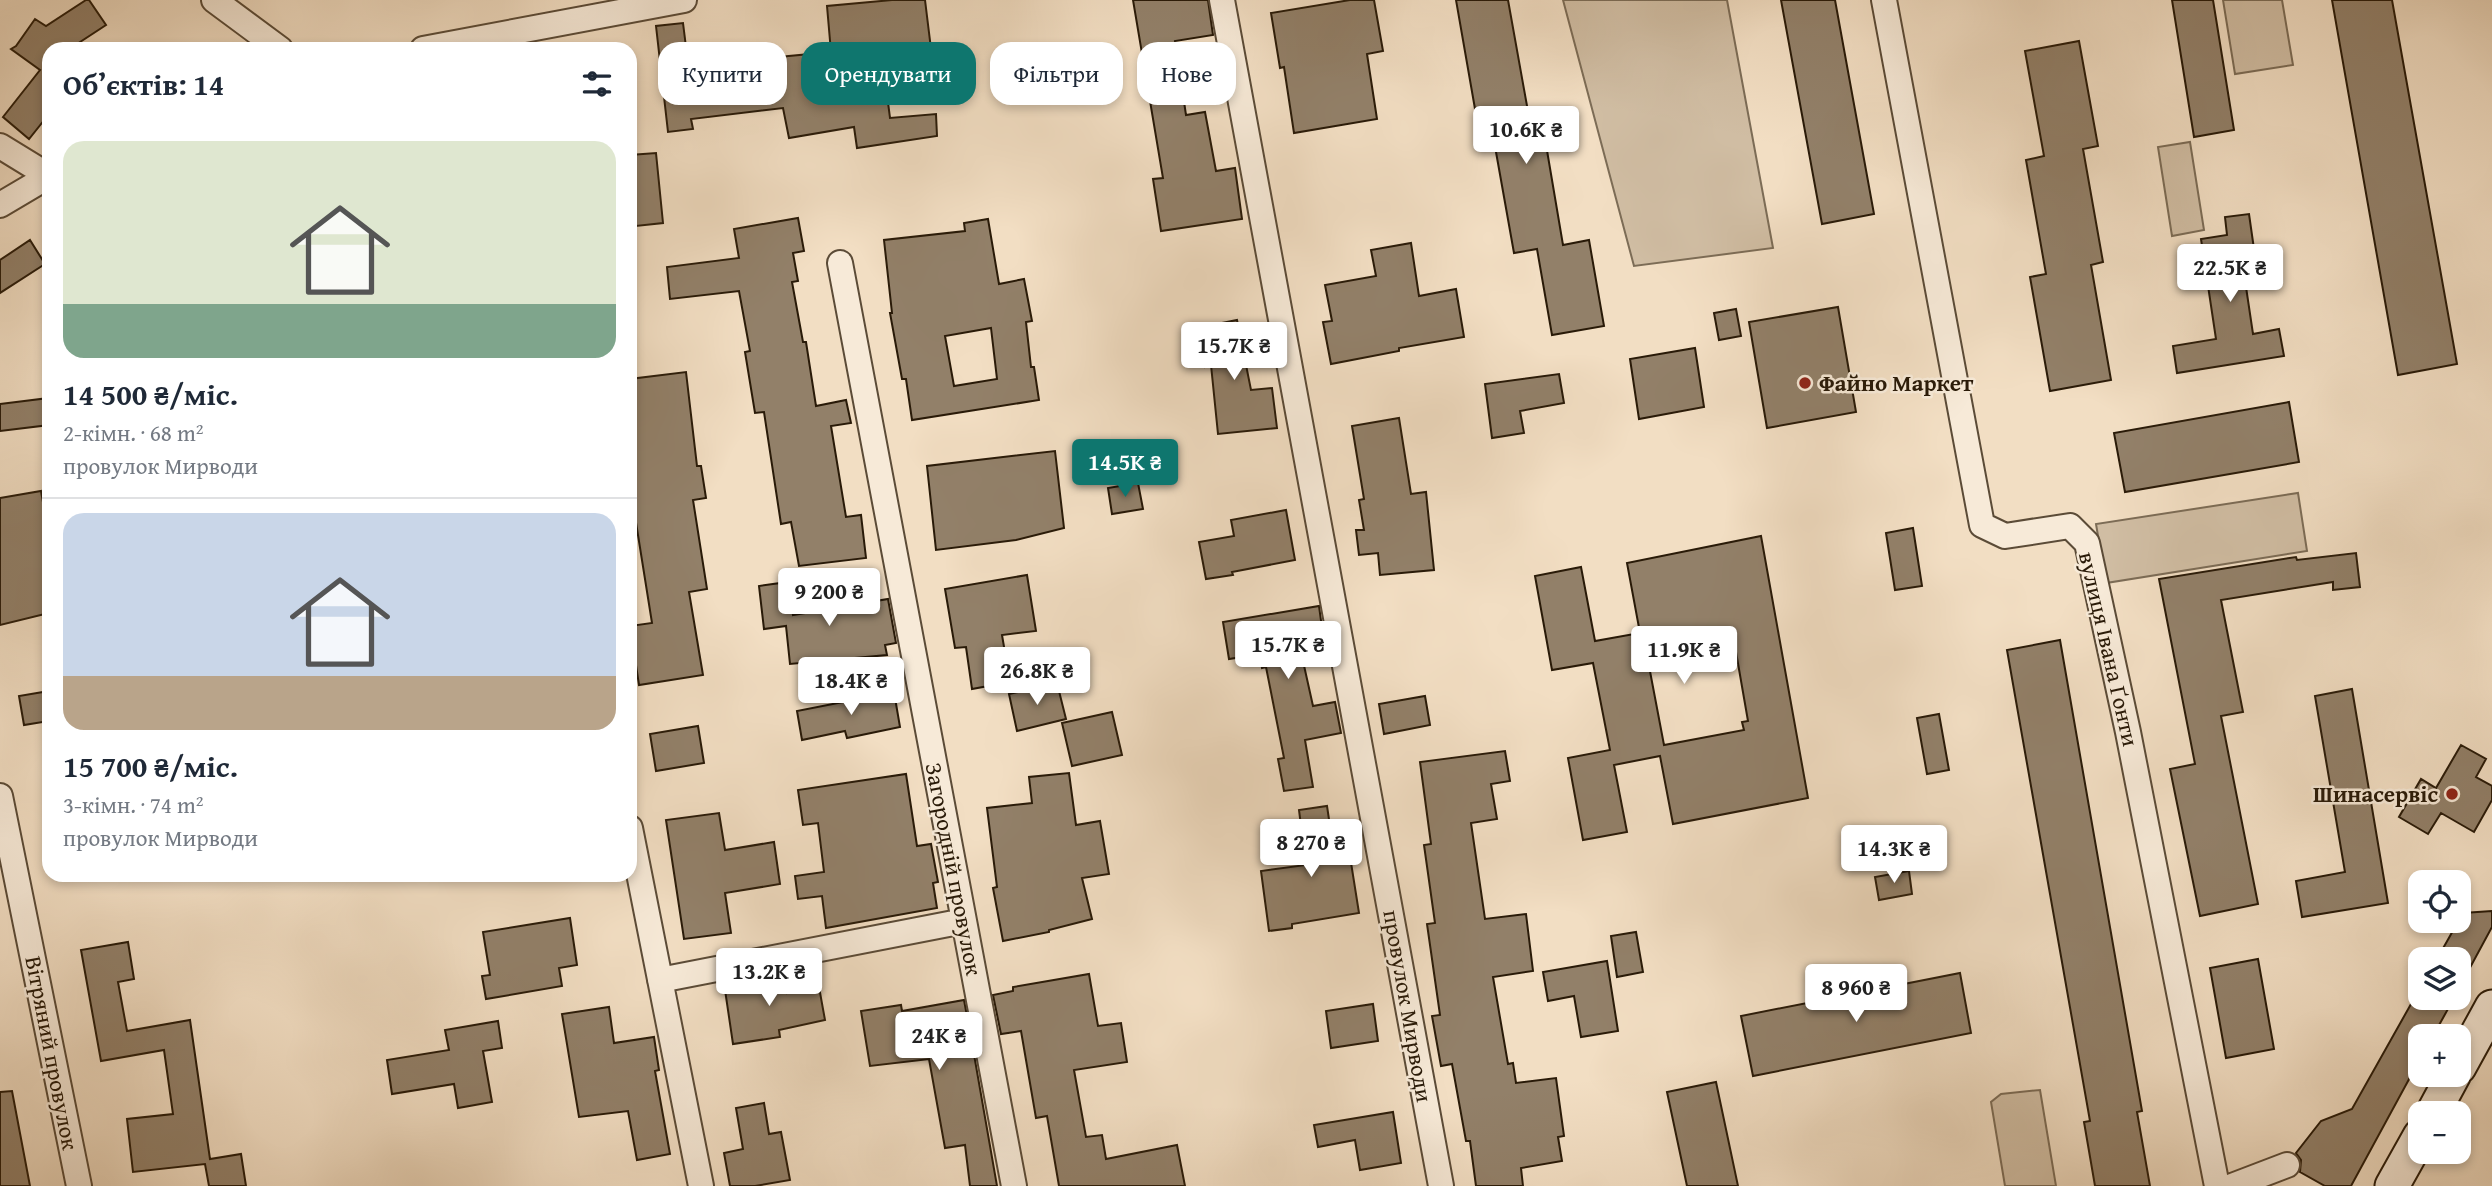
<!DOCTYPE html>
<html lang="uk">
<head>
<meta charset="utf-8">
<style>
	:root { --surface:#fff; --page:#f2f2f3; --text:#1f2937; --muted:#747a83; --line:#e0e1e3; --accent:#0f766e }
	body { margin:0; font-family:"Gentium Book Plus",serif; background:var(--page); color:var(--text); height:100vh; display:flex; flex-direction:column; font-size:26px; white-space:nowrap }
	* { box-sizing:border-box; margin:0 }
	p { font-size:23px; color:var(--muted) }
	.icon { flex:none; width:38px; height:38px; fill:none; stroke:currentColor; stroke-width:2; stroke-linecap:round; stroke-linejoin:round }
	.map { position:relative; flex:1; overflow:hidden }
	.sheet { position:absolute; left:42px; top:42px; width:595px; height:840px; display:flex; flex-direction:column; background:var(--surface); border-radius:21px; box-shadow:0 4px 10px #0003 }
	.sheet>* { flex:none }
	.top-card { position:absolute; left:658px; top:42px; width:665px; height:63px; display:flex; gap:14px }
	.controls { position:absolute; left:2408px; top:870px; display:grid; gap:14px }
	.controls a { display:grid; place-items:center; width:63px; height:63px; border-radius:14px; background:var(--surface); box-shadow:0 4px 10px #0003; font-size:35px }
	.price { position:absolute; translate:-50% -60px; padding:0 16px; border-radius:7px; background:#fff; color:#222; font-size:23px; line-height:46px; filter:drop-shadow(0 2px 4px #0008) }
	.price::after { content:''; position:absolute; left:50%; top:42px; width:21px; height:16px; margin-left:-10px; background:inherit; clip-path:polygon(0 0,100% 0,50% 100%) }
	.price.current { background:var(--accent); color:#fff }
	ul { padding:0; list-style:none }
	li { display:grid; align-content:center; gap:14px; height:371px; padding:0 21px }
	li+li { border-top:2px solid var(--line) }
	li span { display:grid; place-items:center; height:217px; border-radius:21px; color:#555 }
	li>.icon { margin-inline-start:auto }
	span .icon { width:126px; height:126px; fill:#fffc; stroke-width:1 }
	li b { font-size:30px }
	h2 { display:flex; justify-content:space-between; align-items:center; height:84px; padding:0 21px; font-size:30px }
	.tag { padding:0 24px; border-radius:21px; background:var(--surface); box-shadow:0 4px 10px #0003; font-size:24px; line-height:63px }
	.tag.current { background:var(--accent); color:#fff }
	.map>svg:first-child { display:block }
	.green { fill:#d0bda3; stroke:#7c6c56; stroke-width:2 }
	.building { fill:#928069; stroke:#291a08; stroke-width:2; fill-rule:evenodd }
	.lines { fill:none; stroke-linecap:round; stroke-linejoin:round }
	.street-casing { stroke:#5b4b37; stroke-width:28 }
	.secondary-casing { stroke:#291a08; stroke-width:37 }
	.street { stroke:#f7ead8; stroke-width:24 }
	.secondary { stroke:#f7ead8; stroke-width:33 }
	.poi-dot { fill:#8f2418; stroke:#f7ead8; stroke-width:2.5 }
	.labels { text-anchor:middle; stroke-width:5; stroke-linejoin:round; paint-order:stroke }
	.poi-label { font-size:23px; font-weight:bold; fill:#291a08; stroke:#f7ead8; text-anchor:start }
	.street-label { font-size:23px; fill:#291a08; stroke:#f7ead8 }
</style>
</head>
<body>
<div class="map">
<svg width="2492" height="1186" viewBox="0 0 2492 1186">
	<rect width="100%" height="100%" fill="#f2dec3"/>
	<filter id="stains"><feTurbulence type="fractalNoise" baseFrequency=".00286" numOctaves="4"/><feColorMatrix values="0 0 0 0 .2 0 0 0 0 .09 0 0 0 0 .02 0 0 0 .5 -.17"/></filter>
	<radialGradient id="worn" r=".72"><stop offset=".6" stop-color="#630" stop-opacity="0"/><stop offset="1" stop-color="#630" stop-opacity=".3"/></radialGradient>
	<path class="green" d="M1563,0h164l46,248 -139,18z
		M2223,0h59l11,65 -58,9z
		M2190,142l14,88 -32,6 -14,-89z
		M2298,493l9,58 -201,32 -10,-59z
		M2040,1090l16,96h-51l-14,-84 10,-8z"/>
	<path class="building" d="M86,0h3l17,25 -32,21 4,3h-29v65l-20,25 -26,-22 37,-47 -29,-21 5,-3 19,-27 11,7z
		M892,0h33l6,49 -49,7 8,62 46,-4 1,22 -80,12 -3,-21 -65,11 -6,-30 -92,11 2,10 -25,3 -12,-106 27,-3 7,56 58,-7 -2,-12 85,-8 -4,-46z
		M1133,0h75l5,35 -38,6 11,74 19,-3 11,59 19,-3 7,51 -81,12 -8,-52 10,-1z
		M1350,0h24l9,51 -16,3 10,65 -83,14 -10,-66 -4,1 -9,-55z
		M1456,0h52l21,117 12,-2 22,130 26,-5 15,86 -52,9 -15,-86 -23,4 -23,-129 -13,2z
		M1781,0h54l39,214 -52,10z
		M2172,0h41l21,130 -40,7z
		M2332,0h60l65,364 -59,11z
		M2079,41l19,105 -15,3 20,113 -12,3 20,115 -61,11 -20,-114 16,-3 -20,-114 18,-4 -19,-105z
		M1064,65l4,23 -31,6 -5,-23z
		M656,153l7,70 -27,3 -6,-71z
		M2249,214l10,70 -13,3 7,47 26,-5 5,27 -107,17 -4,-27 43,-7 -15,-100 26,-4 -2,-18z
		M798,218l6,33 -11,2 5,28 -6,1 11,60h3l10,64 30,-6 5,23 -20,3 15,91 15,-2 5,43 -67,8 -8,-44 -10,2 -17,-112 -9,1 -10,-61 5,-1 -11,-60 -69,8 -3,-32 72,-9 -5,-29z
		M988,219l11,65 25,-5 8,42 -6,1 5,45h3l5,33 -127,20 -6,-41h-4l-12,-66h2l-8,-73 81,-9 -1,-8zM991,328l6,51 -43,7 -9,-50z
		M30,240l15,24 -45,29v-33z
		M1411,243l8,53 37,-7 8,48 -65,11v3l-68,13 -8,-42 9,-1 -7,-36 51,-9 -5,-26z
		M1838,307l18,105 -89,16 -18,-106z
		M1736,309l5,27 -22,4 -5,-27z
		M1237,320l14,70 21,-2 5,40 -59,6 -7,-69 -6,2 -8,-39z
		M1695,348l9,59 -65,12 -9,-60z
		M686,372l11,94h4l5,32 -13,2 14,89 -18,3 14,83 -64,10 -9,-59 22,-3 -18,-113h-4v-131z
		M1559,374l5,29 -44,8 4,22 -32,5 -7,-54z
		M49,398v27l-49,6v-27z
		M2289,402l10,60 -174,30 -11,-59z
		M1399,418l12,76 15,-2 8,78 -54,5 -2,-22 -19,2 -3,-25h8l-5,-30 5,-1 -12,-73z
		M1055,451l9,77 -48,12 -80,10 -9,-84z
		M1138,483l5,26 -31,5 -4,-26z
		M41,491l8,45v49l-5,1 5,27 -49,12v-127z
		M1286,510l9,50 -63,12 1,3 -27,4 -7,-37 35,-6 -3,-16z
		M1913,528l9,58 -27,4 -9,-57z
		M1761,536l47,262 -135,26 -13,-68 -46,9 13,67 -44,8 -15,-82 42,-8 -17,-87 -41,7 -17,-94 46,-9 14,74 45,-8 -13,-70zM1732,629l16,92 -6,1 2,8 -80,15 -19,-100z
		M2356,553l4,34 -27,3v-8l-112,18 22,112 -22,4 37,188 -58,12 -30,-147 25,-5 -36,-185 137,-22 1,3z
		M1027,575l9,56 -34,4 8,47 -38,7 -6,-42 -11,1 -10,-59z
		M788,582l5,33 95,-16 8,44 -11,2 2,10 -97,9 -4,-38 -22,3 -5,-43z
		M1319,606l7,51 -23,4 10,45 22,-4 6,31 -36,7 8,47 -29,4 -6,-32 6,-1 -18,-91 -4,1 -2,-14 -31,5 -6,-37z
		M2060,640l82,471 -5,1 13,74h-55l-11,-64 6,-1 -83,-471z
		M1057,683l9,36 -49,12 -8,-37z
		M2352,689l36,214 -86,14 -6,-36 49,-9 -30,-176z
		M49,691v30l-25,4 -5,-29z
		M894,692l6,35 -53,11 -2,-7 -43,9 -5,-29z
		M1425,696l5,29 -46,9 -5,-30z
		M1112,712l10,43 -50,11 -10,-43z
		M1939,714l10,56 -22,4 -10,-56z
		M698,726l6,37 -48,8 -6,-37z
		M2461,745l25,14 -10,18 16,9v14l-18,32 -33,-19 -13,21 -29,-17 22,-38 15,9z
		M1505,751l5,30 -19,3 6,35 -26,4 14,96 41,-5 7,57 -40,6 15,87 5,-1 3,20 40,-5 8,58 -6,1 4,24 -41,7 2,18h-47l-6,-45h-4l-14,-77 -11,2 -9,-50 8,-1 -13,-91 8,-1 -11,-78 7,-1 -11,-82z
		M1069,773l7,52 24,-4 9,53 -27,4 10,41 -43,11v2l-46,9 -10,-53 4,-1 -10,-79 45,-5 -3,-26z
		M906,774l11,72 14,-2 7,38 -5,1 4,25 -111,20 -4,-32 -24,3 -3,-23 29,-4 -6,-49 -15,2 -5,-35z
		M1327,806l7,47 15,-3 10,63 -67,11v4l-23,3 -8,-60 45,-6 -7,-55z
		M719,813l6,37 49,-8 6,42 -55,9 6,40 -47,6 -18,-119z
		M1909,871l3,23 -33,6 -4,-23z
		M2492,911v16l-33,61v-29h-22l26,-46z
		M570,918l7,47 -18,3 3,18 -76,13 -4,-23 8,-1 -7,-43z
		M1636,932l7,40 -26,5 -6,-41z
		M128,942l6,37 -16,3 9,49 63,-11 20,139 31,-5 5,32h-37l-4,-22 -72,8 -6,-53 46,-5 -9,-64 -63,11 -20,-111z
		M2258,959l16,90 -48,9 -16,-90z
		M1607,961l11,70 -37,6 -7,-41 -26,5 -5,-29z
		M1960,973l11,60 -218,43 -12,-60z
		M784,974l3,19 32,-6 6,33 -46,10 1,7 -47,7 -9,-61z
		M1089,974l9,52 23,-3 6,39 -53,8 12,67 16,-2 4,24 71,-14 8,41h-126l-12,-70 -11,2 -15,-87 -20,3 -8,-39 20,-4v-4z
		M2420,988v10h34l-21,38h-13v23l-69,127h-26l-25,-14 1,-12 -5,-7 25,-32 31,-12z
		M964,1000l8,43 25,143h-27l-5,-41 -20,3 -16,-89 -59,7 -9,-55 40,-6 1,6z
		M1373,1004l5,37 -47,7 -5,-37z
		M609,1007l5,36 40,-6 5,33 -4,1 15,83 -33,6 -9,-49 -49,6 -17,-103z
		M498,1021l4,27 -19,3 9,51 -34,6 -4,-24 -62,10 -5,-34 62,-10 -4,-20z
		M1716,1082l22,104h-51l-20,-94z
		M12,1091l18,95h-30v-94z
		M764,1103l5,31 12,-2 9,48 -35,6h-25l-6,-33 19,-4 -7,-41z
		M1393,1112l8,51 -41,7 -5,-30 -37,7 -4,-22z"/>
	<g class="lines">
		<g class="street-casing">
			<path id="street" d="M214,0l66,49
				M1222,0l219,1186
				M1884,0l98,525 23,11 65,-10 17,17 41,189 89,454
				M423,49l261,-49
				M0,146l49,30
				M0,205l49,-29
				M840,263l174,923
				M0,796l79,390
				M630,828l71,358
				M660,980l304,-59
				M2232,1186l55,-21"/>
		</g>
		<g class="secondary-casing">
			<path id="secondary" d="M2459,1067l33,-60
				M2433,1113l21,-39
				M2392,1186l28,-50"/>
		</g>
		<use href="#street" class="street"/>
		<use href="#secondary" class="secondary"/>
	</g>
	<g class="poi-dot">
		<circle cx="1805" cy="383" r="7"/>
		<circle cx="2452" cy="794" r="7"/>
	</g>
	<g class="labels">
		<g class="poi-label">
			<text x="1819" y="391">Файно Маркет</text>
			<text x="2438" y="802" text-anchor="end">Шинасервіс</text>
		</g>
		<g class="street-label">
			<text transform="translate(2109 649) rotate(77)" y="8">вулиця Івана Ґонти</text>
			<text transform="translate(954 869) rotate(79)" y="8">Загородній провулок</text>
			<text transform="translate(1408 1006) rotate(80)" y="8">провулок Мирводи</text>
			<text transform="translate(52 1053) rotate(79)" y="8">Вітряний провулок</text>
		</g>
	</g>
	<rect width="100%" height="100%" filter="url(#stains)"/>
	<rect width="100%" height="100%" fill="url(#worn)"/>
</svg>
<div class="controls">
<a><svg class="icon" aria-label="locate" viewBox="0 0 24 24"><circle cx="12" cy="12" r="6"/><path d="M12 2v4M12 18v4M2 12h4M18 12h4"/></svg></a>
<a><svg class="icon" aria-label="layers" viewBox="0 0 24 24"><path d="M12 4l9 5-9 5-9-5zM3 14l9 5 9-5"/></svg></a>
<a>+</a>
<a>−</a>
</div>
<b class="price" style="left:1526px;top:166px">10.6K ₴</b>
<b class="price" style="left:2230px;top:304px">22.5K ₴</b>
<b class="price" style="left:1234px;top:382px">15.7K ₴</b>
<b class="price current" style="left:1125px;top:499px">14.5K ₴</b>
<b class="price" style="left:829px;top:628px">9 200 ₴</b>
<b class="price" style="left:1288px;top:681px">15.7K ₴</b>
<b class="price" style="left:1684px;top:686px">11.9K ₴</b>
<b class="price" style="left:1037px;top:707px">26.8K ₴</b>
<b class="price" style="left:851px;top:717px">18.4K ₴</b>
<b class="price" style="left:1311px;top:879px">8 270 ₴</b>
<b class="price" style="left:1894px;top:885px">14.3K ₴</b>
<b class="price" style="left:769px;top:1008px">13.2K ₴</b>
<b class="price" style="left:1856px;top:1024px">8 960 ₴</b>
<b class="price" style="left:939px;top:1072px">24K ₴</b>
<div class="top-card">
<a class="tag">Купити</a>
<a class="tag current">Орендувати</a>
<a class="tag">Фільтри</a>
<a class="tag">Нове</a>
</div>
<section class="sheet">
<h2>Об’єктів: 14<svg class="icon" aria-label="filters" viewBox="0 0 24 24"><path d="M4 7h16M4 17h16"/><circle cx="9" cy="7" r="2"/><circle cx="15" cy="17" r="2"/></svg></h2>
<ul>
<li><span style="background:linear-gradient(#dfe7d0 75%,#7fa58c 0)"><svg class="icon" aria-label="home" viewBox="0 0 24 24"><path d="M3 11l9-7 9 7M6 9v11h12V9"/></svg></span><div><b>14 500 ₴/міс.</b><p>2-кімн. · 68 m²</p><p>провулок Мирводи</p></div></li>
<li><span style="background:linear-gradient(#c9d6e8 75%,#b9a48a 0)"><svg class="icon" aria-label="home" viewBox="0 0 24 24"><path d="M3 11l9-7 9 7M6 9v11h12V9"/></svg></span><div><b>15 700 ₴/міс.</b><p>3-кімн. · 74 m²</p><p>провулок Мирводи</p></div></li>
</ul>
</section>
</div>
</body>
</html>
